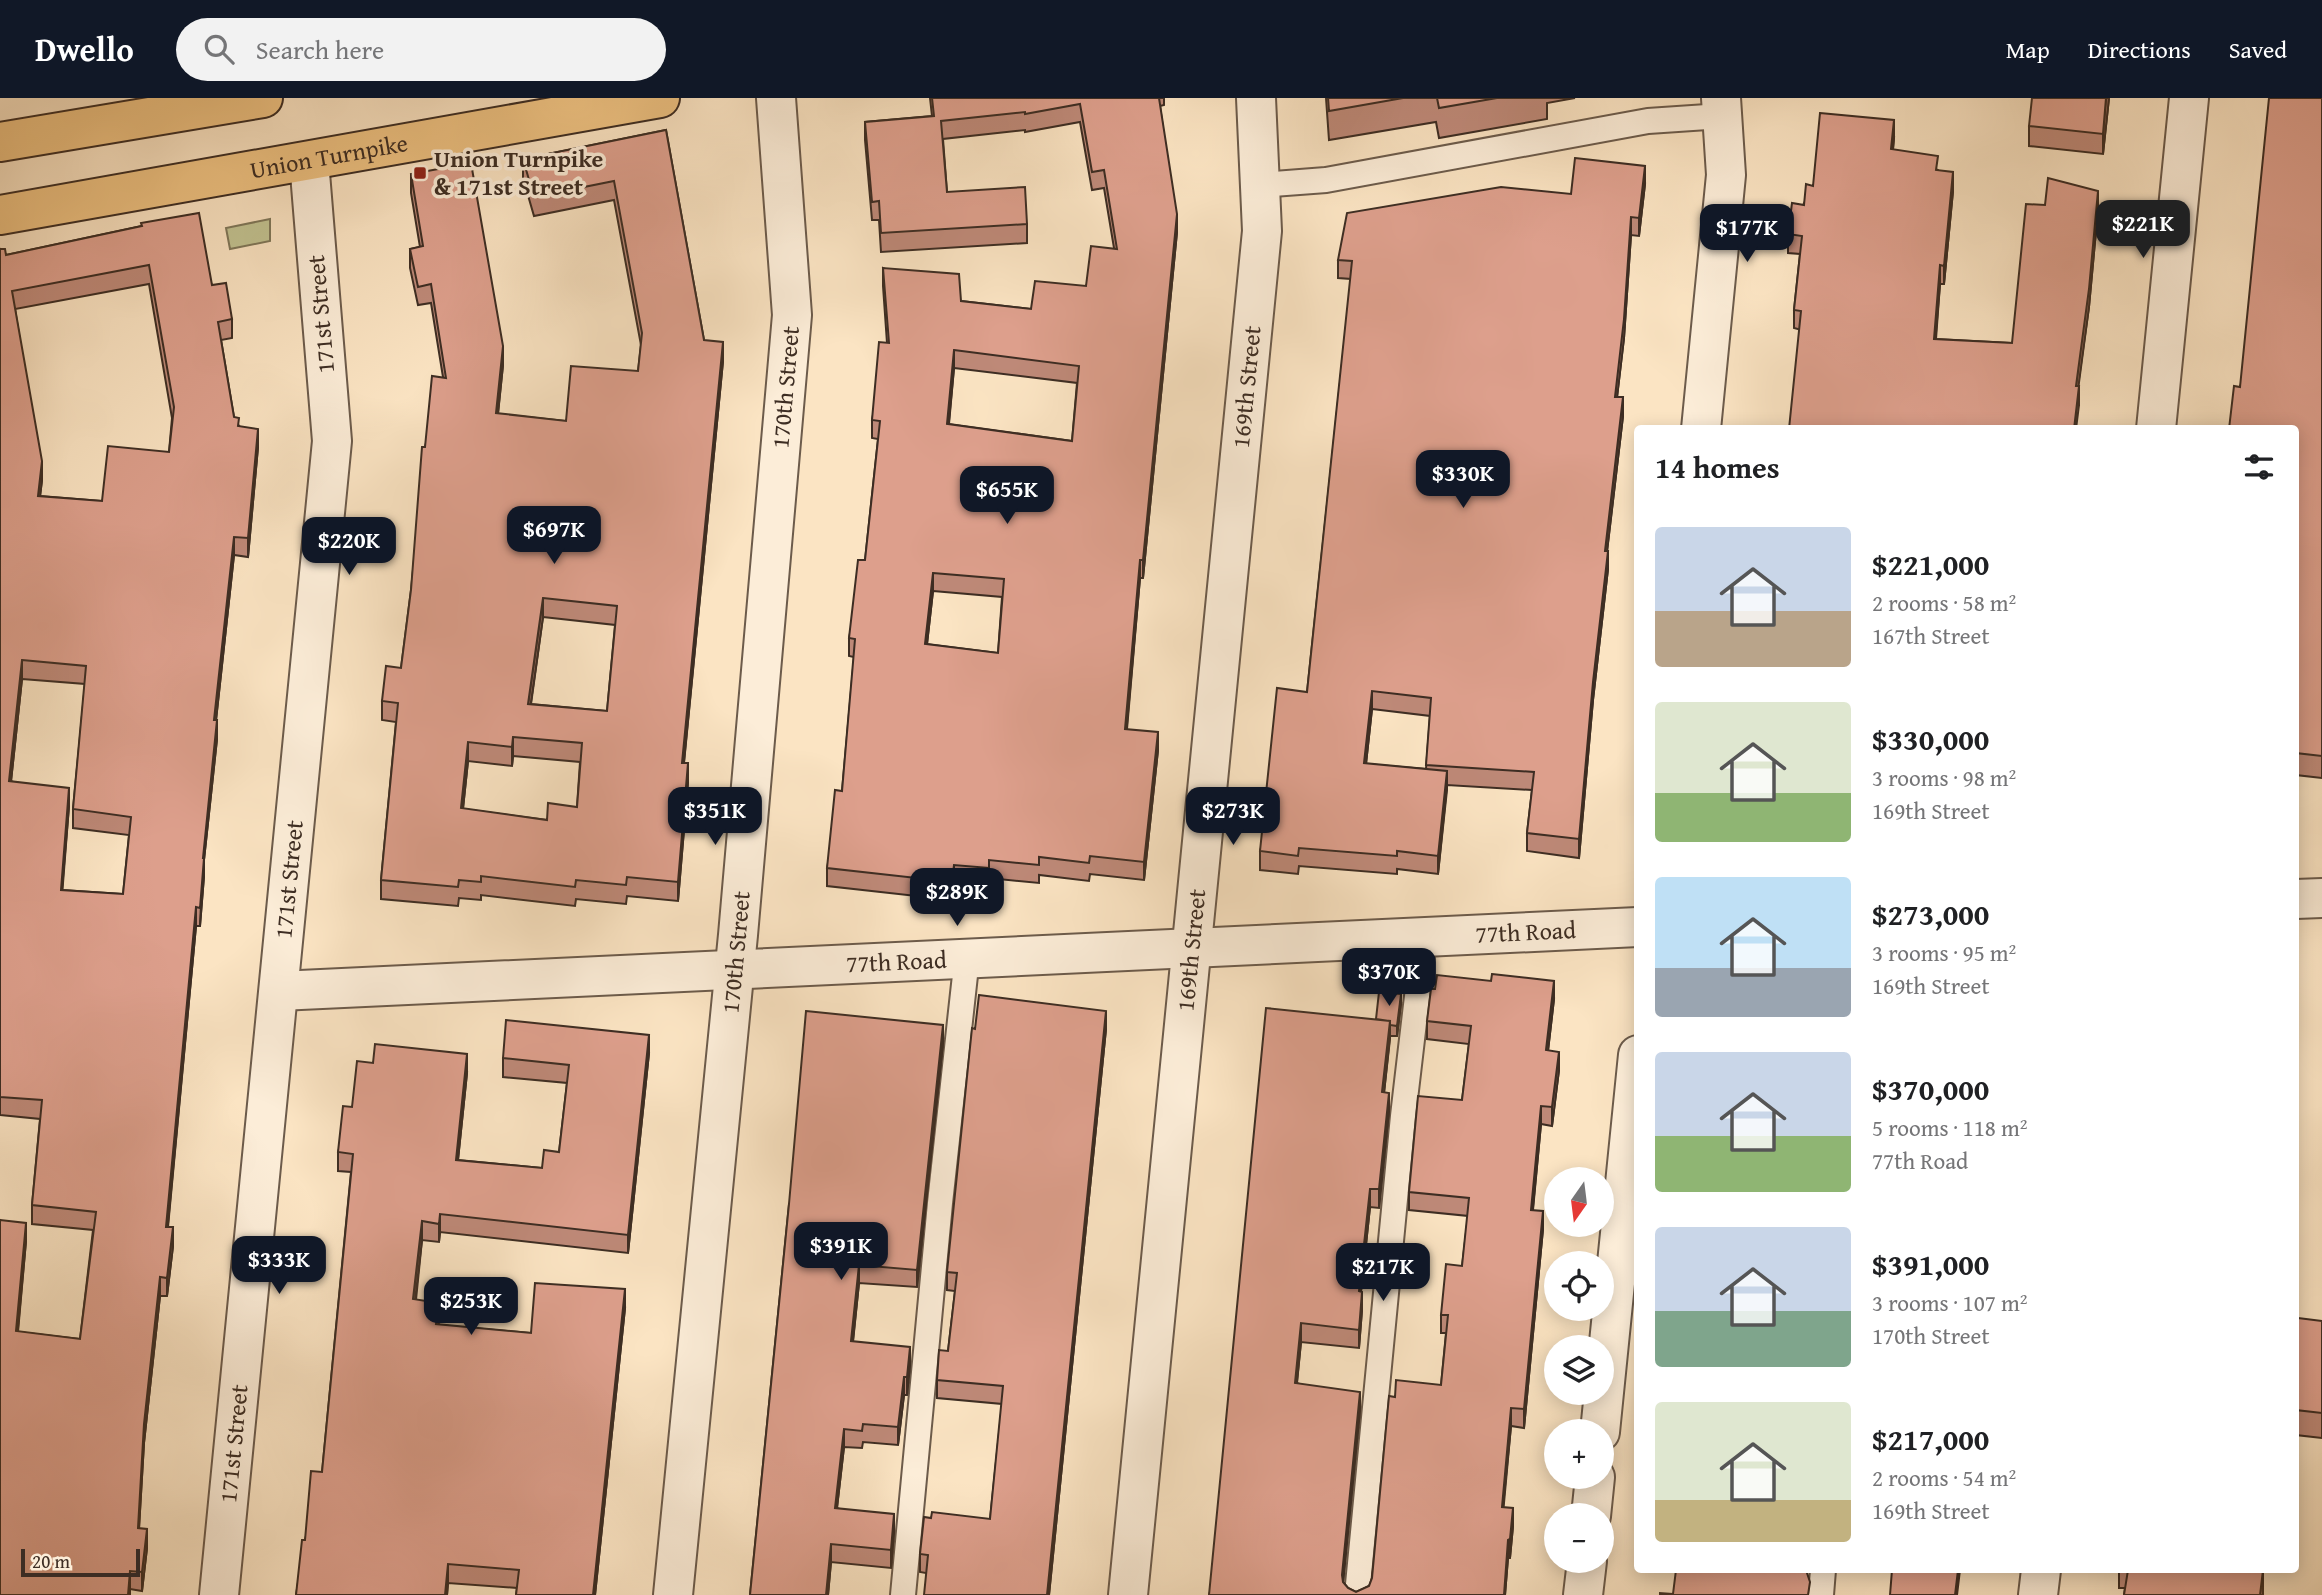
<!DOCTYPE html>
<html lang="en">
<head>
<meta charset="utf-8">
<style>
	:root { --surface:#fff; --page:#f2f2f2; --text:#202124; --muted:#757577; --accent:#111827 }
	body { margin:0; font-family:"Gentium Book Plus",serif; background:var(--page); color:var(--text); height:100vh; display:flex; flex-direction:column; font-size:26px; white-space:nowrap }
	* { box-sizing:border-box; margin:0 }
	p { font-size:23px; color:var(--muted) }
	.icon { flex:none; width:38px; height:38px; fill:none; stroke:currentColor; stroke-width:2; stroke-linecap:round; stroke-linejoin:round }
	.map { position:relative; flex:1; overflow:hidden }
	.side { position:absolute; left:1634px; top:327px; width:665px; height:1148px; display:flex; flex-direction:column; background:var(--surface); border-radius:7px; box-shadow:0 4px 18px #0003 }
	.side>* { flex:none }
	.needle { width:46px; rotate:194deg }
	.controls { position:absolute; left:1544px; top:1069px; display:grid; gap:14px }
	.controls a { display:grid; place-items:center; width:70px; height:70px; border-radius:50%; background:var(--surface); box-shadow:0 4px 18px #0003; font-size:35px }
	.scale { position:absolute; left:21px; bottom:18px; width:119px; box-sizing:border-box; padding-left:7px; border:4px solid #3d2d23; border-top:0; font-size:19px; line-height:24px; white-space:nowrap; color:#3d2d23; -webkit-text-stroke:5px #fcedd8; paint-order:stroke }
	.price { position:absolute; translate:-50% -60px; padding:0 16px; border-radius:14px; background:var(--accent); color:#fff; font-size:23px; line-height:46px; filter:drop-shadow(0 2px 4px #0008) }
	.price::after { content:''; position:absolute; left:50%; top:42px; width:21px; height:16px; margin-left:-10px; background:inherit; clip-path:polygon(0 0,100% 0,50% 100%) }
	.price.on { background:#222; color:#fff }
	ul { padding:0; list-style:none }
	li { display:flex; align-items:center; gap:21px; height:175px; padding:0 21px }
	li span { display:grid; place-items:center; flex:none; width:196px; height:140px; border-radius:7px; color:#555 }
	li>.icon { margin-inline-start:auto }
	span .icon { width:84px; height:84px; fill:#fffc; stroke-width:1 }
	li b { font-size:30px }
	h2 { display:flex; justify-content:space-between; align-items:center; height:84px; padding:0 21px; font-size:30px }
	header { display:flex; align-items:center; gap:42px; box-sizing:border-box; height:98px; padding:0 35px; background:var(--accent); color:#fff }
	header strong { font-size:33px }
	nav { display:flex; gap:38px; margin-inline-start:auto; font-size:24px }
	.search { width:490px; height:63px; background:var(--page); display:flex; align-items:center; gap:18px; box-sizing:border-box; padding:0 24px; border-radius:38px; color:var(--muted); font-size:26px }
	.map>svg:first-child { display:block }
	.green { fill:#c2c392; stroke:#80785a; stroke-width:2 }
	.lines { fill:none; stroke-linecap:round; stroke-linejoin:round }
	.lane-casing { stroke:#6c5b4b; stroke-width:28 }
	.street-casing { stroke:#6c5b4b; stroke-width:42 }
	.primary-casing { stroke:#3d2d23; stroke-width:42 }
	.lane { stroke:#fcedd8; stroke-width:24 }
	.street { stroke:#fcedd8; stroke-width:38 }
	.primary { stroke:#eec282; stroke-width:38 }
	.wall { fill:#be8978; stroke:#3d2d23; stroke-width:2; fill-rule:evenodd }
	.shaded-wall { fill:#9b6f62; stroke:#3d2d23; stroke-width:2 }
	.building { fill:#dd9f8c; stroke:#3d2d23; stroke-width:2; fill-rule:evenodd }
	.poi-dot { fill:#8f2418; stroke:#fcedd8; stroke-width:2.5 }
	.labels { text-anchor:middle; stroke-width:7; stroke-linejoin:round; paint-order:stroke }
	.street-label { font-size:24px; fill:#3d2d23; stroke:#fcedd8 }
	.poi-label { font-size:24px; font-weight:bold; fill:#3d2d23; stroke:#fcedd8; text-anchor:start }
</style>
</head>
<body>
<header>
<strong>Dwello</strong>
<div class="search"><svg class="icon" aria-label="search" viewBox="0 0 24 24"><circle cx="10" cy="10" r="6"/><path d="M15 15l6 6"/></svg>Search here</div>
<nav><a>Map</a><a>Directions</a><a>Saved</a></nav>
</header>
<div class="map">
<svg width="2322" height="1497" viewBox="0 0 2322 1497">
	<rect width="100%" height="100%" fill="#fbe4c3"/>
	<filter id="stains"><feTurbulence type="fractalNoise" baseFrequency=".00286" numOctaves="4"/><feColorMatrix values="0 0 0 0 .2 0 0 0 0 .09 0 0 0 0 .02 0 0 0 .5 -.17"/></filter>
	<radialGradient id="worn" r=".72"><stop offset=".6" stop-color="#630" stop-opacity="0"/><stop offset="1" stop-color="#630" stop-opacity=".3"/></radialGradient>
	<path class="green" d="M270,121v22l-40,8 -4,-21z"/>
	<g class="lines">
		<g class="lane-casing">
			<path id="lane" d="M1261,87l65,-5 322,-59 74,-5
				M903,1497l37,-392 27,-246
				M1357,1497l46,-479 21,-179
				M1821,1497l2,-25"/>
		</g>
		<g class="street-casing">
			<g id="street">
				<path d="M1701,331l25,-254 -5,-77"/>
				<path d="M2156,331l33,-331"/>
				<path d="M2296,801l26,-1"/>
				<path id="s1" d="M279,893l1359,-64"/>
				<path d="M1600,1334l38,-377"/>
				<path d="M1591,1418l4,-39"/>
				<path id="s2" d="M219,1497l113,-1154 -23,-280"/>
				<path id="s3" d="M673,1497l65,-660 54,-620 -16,-217"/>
				<path id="s4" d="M1128,1497l134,-1364 -6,-133"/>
				<path d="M1583,1497l4,-34"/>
				<path d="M2038,1497l3,-25"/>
			</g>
		</g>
		<g class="primary-casing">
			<g id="primary">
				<path d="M0,44l263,-44"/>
				<path id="s5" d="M0,117l660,-117"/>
			</g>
		</g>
		<use href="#lane" class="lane"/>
		<use href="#street" class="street"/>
		<use href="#primary" class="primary"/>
	</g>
	<path class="wall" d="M930,0h234v7l-4,1 17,126 -34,346h-3l-13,151 31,21 -14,130 -54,-6 -1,7 -50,-6v8l-50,-5v8l-35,-3 -2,17 -125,-14v-18l15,-77 12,-134 -5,-1v-18l16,-78 13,-121 -6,-1v-18l15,-77 -4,-57v-18l78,33 70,8 55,-23 28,-38 -10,-60 -12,2 -12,-68 -55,10v-2l-82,9 4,53 80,32v19l-146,9 -2,-32h-7l-7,-80v-18l67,-6zM954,270l123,15 -5,58 -123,-17zM933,493l69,6 -4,56 -71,-9z
		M1326,0h249l-28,5v16l-108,19 -3,-16 -107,18z
		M2109,0l-6,56 -74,-8v-20z
		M2322,0v680l-26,-3v-346l-56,-42z
		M666,32l38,210 19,21 -39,402 4,19 -10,119 -51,-5 -1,8 -50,-5 -1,7 -94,-11v5l-22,-2 -1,8 -77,-7v-19l15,-158 -14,-2v-19l19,-33 10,-78 14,-143 18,-70 -12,-74 -13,2 -8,-37v-19l10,-2 -9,-54v-19l92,191 -5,49 68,7 72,-50 3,-26 -27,-145 -80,16 -11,-38v-19zM543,519l72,8 -8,86 -76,-7zM513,658l67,6 -3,45 -30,13 -84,-11 5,-48 44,5z
		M1894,40l-1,12 45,20 15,21 -9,93h-4l-4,55 76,4 86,-134 -9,98 -11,79 1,19 -285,-77v-18l6,-56 -12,-1v-19l25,-48z
		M1645,86l-6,52 -8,-1 -7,103 -7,59 6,19 -16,135 1,18 -15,131 -14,158 -52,-7v-18l5,-43 -85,-5 -9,89 -41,-5v5l-98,-8 -1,8 -38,-4v-19l47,-159 44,-413 -13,-1v-18l233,-66zM1372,611l58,7 -4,53 -60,-5z
		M141,128l71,59 20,34v19l-11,2 13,77 5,9 19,21 -10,110 -14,-2 -18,165 1,19 -13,121v16l-4,50h-4l-28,301 5,19 -6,50h-7l-16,147 -5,85 8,20 -5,43 -12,-2 -130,6v-375l26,21 -8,91 62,7 13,-109 -61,-6v-19l8,-86 -40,-4v-866l6,6zM149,186l23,134 -3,34 -67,49 -62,-5 2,-16 -27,-171zM22,581l63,5 -12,125v19l56,7 -6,59 -61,-4 7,-84 -58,-25z
		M1554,901l-6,52 11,19 -7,56 -11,-2 -8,86 10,19 -19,199 -13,-2 -8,81 10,19 -3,32h-2l-3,37h-296l167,-576 25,-15 -4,32h-7l-6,57 5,18 -10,97 -9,-1 -9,85 1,18 -3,38 -58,-6 -4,41 63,27 -17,172 5,6 8,4 13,-6 3,-8 23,-181 46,-12 5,-52h-5v-18l21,-49 6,-50 -59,-6v-18l53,-92 7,-56 -42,-5v-18z
		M1106,931l-57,566 -129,-23v-18l11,-36 59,1 12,-115 -65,-6v-18l11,-29 7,-60 -8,-1v-18z
		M943,945l-26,244 -58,-4 -6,59 57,23 -3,30h-3l-6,50 -35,-3 -1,6 -18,-1 -7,61 57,24 -3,36 -60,-6 -3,33h-78l39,-391z
		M649,955l-21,200 -188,-21 -1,10 -17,-2 -6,60 22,25 93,8 94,-25 -30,287h-79l1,-7 -69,-5 -1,12h-151l9,-55 17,-68 29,-300 -13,-1v-19l14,-45 115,-34 -9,87 84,8 17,-16 8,-69 -64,-6v-19z
		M2322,1223v117l-26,-3v-105z
		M2119,1472h144v25h-139l1,-7h-6z"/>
	<path class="shaded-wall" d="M2106,0h3l-6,56v-20z
		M1894,22v18l-3,30v-19z
		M1645,68v18l-6,52v-18z
		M1953,74v19l-9,93v-18z
		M2098,93v18l-9,98 -13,98v-19z
		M1177,116v18l-34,346v-18z
		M1631,119v18l-7,103 -9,77v-18z
		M1940,167v19l-6,73v-18z
		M723,244v19l-41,421v-19z
		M503,248v19l-7,67v-19z
		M954,252v18l-7,74v-18z
		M2079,288v19l-3,24h-2z
		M1623,299v19l-18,153v-18z
		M258,331v18l-10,110v-19z
		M42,363v19l-4,34v-18z
		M234,439v18l-20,184v-19z
		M1608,453v18l-15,131 -14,158v-19l14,-157z
		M1140,462v18l-15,169v-18z
		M933,475v18l-8,71v-18z
		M543,500v19l-15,106v-19z
		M22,562v19l-13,121v-19z
		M1372,593v18l-8,73v-19z
		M217,622v19l-13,121v16l-4,50 3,-68z
		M1158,634v18l-14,130v-18z
		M513,639v19l-1,10v-19z
		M468,644v19l-7,66v-19z
		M688,665v19l-10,119v-19z
		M1447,673v19l-9,84v-18z
		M69,690v18l-8,103v-19z
		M954,767v18l-2,17v-18z
		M196,809v19l-30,319v-18z
		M1554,883v18l-8,69v-18z
		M1401,896v10l-4,32v-10z
		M1106,913v18l-57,566h-2z
		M1390,923v18l-8,72v-19z
		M943,927v18l-26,244v-17z
		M649,937v18l-21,200v-18z
		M1559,954v18l-7,56v-19z
		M467,956v19l-11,106v-19z
		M1389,995v18l-10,97v-19z
		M1541,1008v18l-10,104v-18z
		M1370,1091v18l-11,103v-19z
		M1543,1113v18l-19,199v-19z
		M440,1116v18l-1,10v-18z
		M422,1123v19l-9,78v-19z
		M26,1125v18l-10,109v-19z
		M173,1129v19l-6,50v-18z
		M859,1167v18l-8,76v-18z
		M160,1179v19l-16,147 -6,103v-18l6,-104z
		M625,1191v19l-30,287h-2z
		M1362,1194v18l-3,38v-18z
		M439,1205v19l-3,21v-19z
		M1301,1225v19l-6,59v-18z
		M910,1249v18l-3,30v-18z
		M904,1279v18l-6,50v-18z
		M1360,1294v18l-18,184v-19z
		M1511,1310v18l-9,99v-18z
		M844,1331v18l-9,78v-17z
		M1513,1410v18l-3,32v-19z
		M894,1416v18l-3,36v-18z
		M147,1431v19l-5,43v-19z
		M1508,1442v18l-3,37h-1z
		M831,1446v18l-3,33h-2z
		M448,1466v19l-1,12h-2z
		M1958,1472h2l-3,25h-2z
		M2263,1472v25h-3z
		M130,1473v24h-2z"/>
	<path class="building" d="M932,0h227l18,116 -34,346h-3l-15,169 33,3 -14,130 -54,-6 -1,7 -50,-6v8l-50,-5v8l-35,-3 -2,17 -125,-14 8,-78 7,1 13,-152 -6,-1 9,-78h7l15,-139 -8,-1 7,-78 10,1 -6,-75 76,6 2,27 70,8 4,-28 51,5 5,-40 26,3 -13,-79 -12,2 -12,-68 -55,10v-2l-84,9 6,71 78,-5 2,37 -146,9 -2,-32 -7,1 -7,-80 69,-6zM954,252l125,16 -7,75 -125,-17zM933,475l71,6 -6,74 -73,-9z
		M1328,0h75l-74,13z
		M1437,0h60l-58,10z
		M2032,0h74l-3,36 -74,-8z
		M2269,0h53v658l-26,-3v-324h-67l5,-43 6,1z
		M1820,15l74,7 -3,29 47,7 -2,14 17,2 -9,94 -4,-1 -6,74 78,4 14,-139 19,1 3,-27 50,13 -9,98 -13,97h3l-5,43h-285l12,-118 -7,-1 8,-74 -14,-2 4,-31 12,2 2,-21 7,2z
		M666,32l38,210 19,2 -41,421h6l-10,119 -51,-5 -1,8 -50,-5 -1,7 -94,-11v6l-22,-2 -1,7 -77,-7 17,-177 -16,-2 4,-35 15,2 10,-78 11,-143h3l7,-71 14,2 -15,-94 -13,3 -8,-38 13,-3 -12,-72 60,-11 32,183 -7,67 70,8 5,-55 67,5 4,-38 -28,-152 -80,16 -11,-38zM543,500l74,8 -10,105 -79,-7zM513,639l69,6 -5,64 -29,-4 -1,17 -86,-12 7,-66 44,5z
		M1575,60l70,8 -6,52 -8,-1 -7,102 -9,78h8l-18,154h3l-15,131 -14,157 -52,-6 7,-61 -108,-7 5,-67 -59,-7 -8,72 83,8 -9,85 -41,-5v5l-98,-8 -1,8 -38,-5 17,-163 30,4 45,-431 -14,-1 9,-47 154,-26 70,7z
		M199,115l13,72 14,-2 6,36 -14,3 16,95 5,1 -1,8 20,3 -10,109 -14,-1 -20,183h3l-14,138h1l-4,50 -4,-1 -30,320h7l-6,51 -7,-1 -16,147 -6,104 9,1 -5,43 -12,-1 -2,24h-128v-375l26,3 -10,108 64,8 16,-127 -64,-7 10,-105 -42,-3v-848h5l1,6 136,-29 -1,-3zM149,167l25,142 -5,45 -61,-6 -6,55 -64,-5 4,-35 -30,-170zM22,562l64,6 -13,143 58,8 -8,77 -62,-4 8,-102 -60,-7z
		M1492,876l62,7 -8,69 13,2 -7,55 -11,-1 -10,104 12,1 -19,198 -13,-1 -9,99 11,1 -3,31 -2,1 -4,55h-295l57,-587 124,13 -8,71 7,1 -10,96h-9l-11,102 3,1 -3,38 -58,-7 -6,60 65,9 -18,183 1,7 5,6 8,4 13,-6 3,-8 17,-182 6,1 1,-17 45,5 7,-70h-7l5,-51 16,2 7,-68 -60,-6 9,-96 44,4 9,-74 -44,-5 4,-32h4l2,-14 54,6z
		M1379,894l22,2 -4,32 -7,-1v-4l-14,-2z
		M979,897l127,16 -59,584h-123l4,-40 -8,-1 4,-37 7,1 1,-6 58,7 13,-133 -66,-6 2,-30 9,1 5,-43 4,-35 -10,-1 25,-244 3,1z
		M806,913l137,14 -26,245 -58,-5 -8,76 59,6 -3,30h-3l-6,50 -35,-3 -1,7 -18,-2 -9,79 59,6 -3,36 -60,-6 -5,51h-76l39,-391z
		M506,922l143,15 -21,200 -188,-21 -1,10 -17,-3 -9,78 26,4 -3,21 95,9 4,-50 90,6 -32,306h-77l3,-25 -71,-6 -3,31h-149l6,-55h3l6,-69 11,1 31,-318 -15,-2 5,-46 9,1 5,-46 16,2 2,-19 92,10 -11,106 86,8 2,-18 15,2 10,-87 -66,-7z
		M2298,1220l24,3v92l-26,-3v-80z
		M1676,1472h130l4,12 -2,13h-148v-2l13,1z
		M1892,1472h66l-3,25h-65z
		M2128,1472h135l-3,25h-136z"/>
	<rect class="poi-dot" x="413" y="68" width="14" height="14" rx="3.5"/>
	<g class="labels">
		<g class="street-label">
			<text dy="8" stroke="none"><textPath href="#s5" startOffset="334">Union Turnpike</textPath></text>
			<text transform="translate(321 216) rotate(-95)" y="8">171st Street</text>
			<text dy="8" stroke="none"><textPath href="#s3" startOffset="1213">170th Street</textPath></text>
			<text dy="8" stroke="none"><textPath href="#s4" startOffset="1214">169th Street</textPath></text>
			<text dy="8" stroke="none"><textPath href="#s2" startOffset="719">171st Street</textPath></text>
			<text dy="8" stroke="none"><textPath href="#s1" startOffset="1248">77th Road</textPath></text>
			<text dy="8" stroke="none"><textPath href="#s3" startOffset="646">170th Street</textPath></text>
			<text dy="8" stroke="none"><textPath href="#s4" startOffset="648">169th Street</textPath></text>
			<text dy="8" stroke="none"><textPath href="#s1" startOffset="618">77th Road</textPath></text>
			<text dy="8" stroke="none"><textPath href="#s2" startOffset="152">171st Street</textPath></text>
		</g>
		<g class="poi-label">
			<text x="434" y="69">Union Turnpike<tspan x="434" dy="28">&amp; 171st Street</tspan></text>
		</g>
	</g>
	<rect width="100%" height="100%" filter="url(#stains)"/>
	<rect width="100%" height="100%" fill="url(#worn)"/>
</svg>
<div class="controls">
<a><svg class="needle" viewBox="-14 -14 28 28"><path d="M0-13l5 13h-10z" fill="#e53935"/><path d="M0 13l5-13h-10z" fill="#757577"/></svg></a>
<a><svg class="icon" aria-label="locate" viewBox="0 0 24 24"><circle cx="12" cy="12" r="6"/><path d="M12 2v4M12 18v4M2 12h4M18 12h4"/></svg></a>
<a><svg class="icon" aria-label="layers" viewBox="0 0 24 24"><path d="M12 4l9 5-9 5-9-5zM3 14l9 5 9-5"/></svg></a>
<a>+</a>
<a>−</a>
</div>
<div class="scale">20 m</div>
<b class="price on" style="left:2143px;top:162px">$221K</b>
<b class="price" style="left:1747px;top:166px">$177K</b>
<b class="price" style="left:1463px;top:412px">$330K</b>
<b class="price" style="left:1007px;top:428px">$655K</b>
<b class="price" style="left:554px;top:468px">$697K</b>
<b class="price" style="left:349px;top:479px">$220K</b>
<b class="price" style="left:715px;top:749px">$351K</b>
<b class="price" style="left:1233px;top:749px">$273K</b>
<b class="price" style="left:957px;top:830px">$289K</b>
<b class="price" style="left:1389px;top:910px">$370K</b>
<b class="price" style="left:841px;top:1184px">$391K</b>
<b class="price" style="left:279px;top:1198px">$333K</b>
<b class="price" style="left:1383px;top:1205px">$217K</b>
<b class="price" style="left:471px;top:1239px">$253K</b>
<section class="side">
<h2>14 homes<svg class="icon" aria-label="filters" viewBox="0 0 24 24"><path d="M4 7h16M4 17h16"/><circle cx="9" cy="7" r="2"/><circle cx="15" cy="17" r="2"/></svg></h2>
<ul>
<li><span style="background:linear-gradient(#c9d6e8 60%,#b9a48a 0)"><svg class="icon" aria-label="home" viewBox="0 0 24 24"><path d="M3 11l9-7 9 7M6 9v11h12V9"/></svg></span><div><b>$221,000</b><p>2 rooms · 58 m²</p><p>167th Street</p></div></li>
<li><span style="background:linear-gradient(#dfe7d0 65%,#8fb573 0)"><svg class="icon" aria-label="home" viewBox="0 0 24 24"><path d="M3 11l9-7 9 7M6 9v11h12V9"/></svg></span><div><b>$330,000</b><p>3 rooms · 98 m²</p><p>169th Street</p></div></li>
<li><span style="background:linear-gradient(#bfe0f5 65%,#9aa5b1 0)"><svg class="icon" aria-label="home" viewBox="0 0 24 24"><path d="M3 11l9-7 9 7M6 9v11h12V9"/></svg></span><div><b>$273,000</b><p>3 rooms · 95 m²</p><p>169th Street</p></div></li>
<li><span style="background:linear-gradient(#c9d6e8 60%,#8fb573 0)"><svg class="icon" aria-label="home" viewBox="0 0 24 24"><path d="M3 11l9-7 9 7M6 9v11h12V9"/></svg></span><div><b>$370,000</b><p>5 rooms · 118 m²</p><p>77th Road</p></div></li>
<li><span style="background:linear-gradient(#c9d6e8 60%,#7fa58c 0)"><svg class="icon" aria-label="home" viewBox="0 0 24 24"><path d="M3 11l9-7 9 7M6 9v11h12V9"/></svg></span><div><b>$391,000</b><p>3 rooms · 107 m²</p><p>170th Street</p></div></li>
<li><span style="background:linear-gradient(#dfe7d0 70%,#c2b280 0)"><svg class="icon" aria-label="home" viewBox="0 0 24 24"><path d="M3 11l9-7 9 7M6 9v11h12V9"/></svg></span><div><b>$217,000</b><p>2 rooms · 54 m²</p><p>169th Street</p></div></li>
</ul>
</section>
</div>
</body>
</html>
